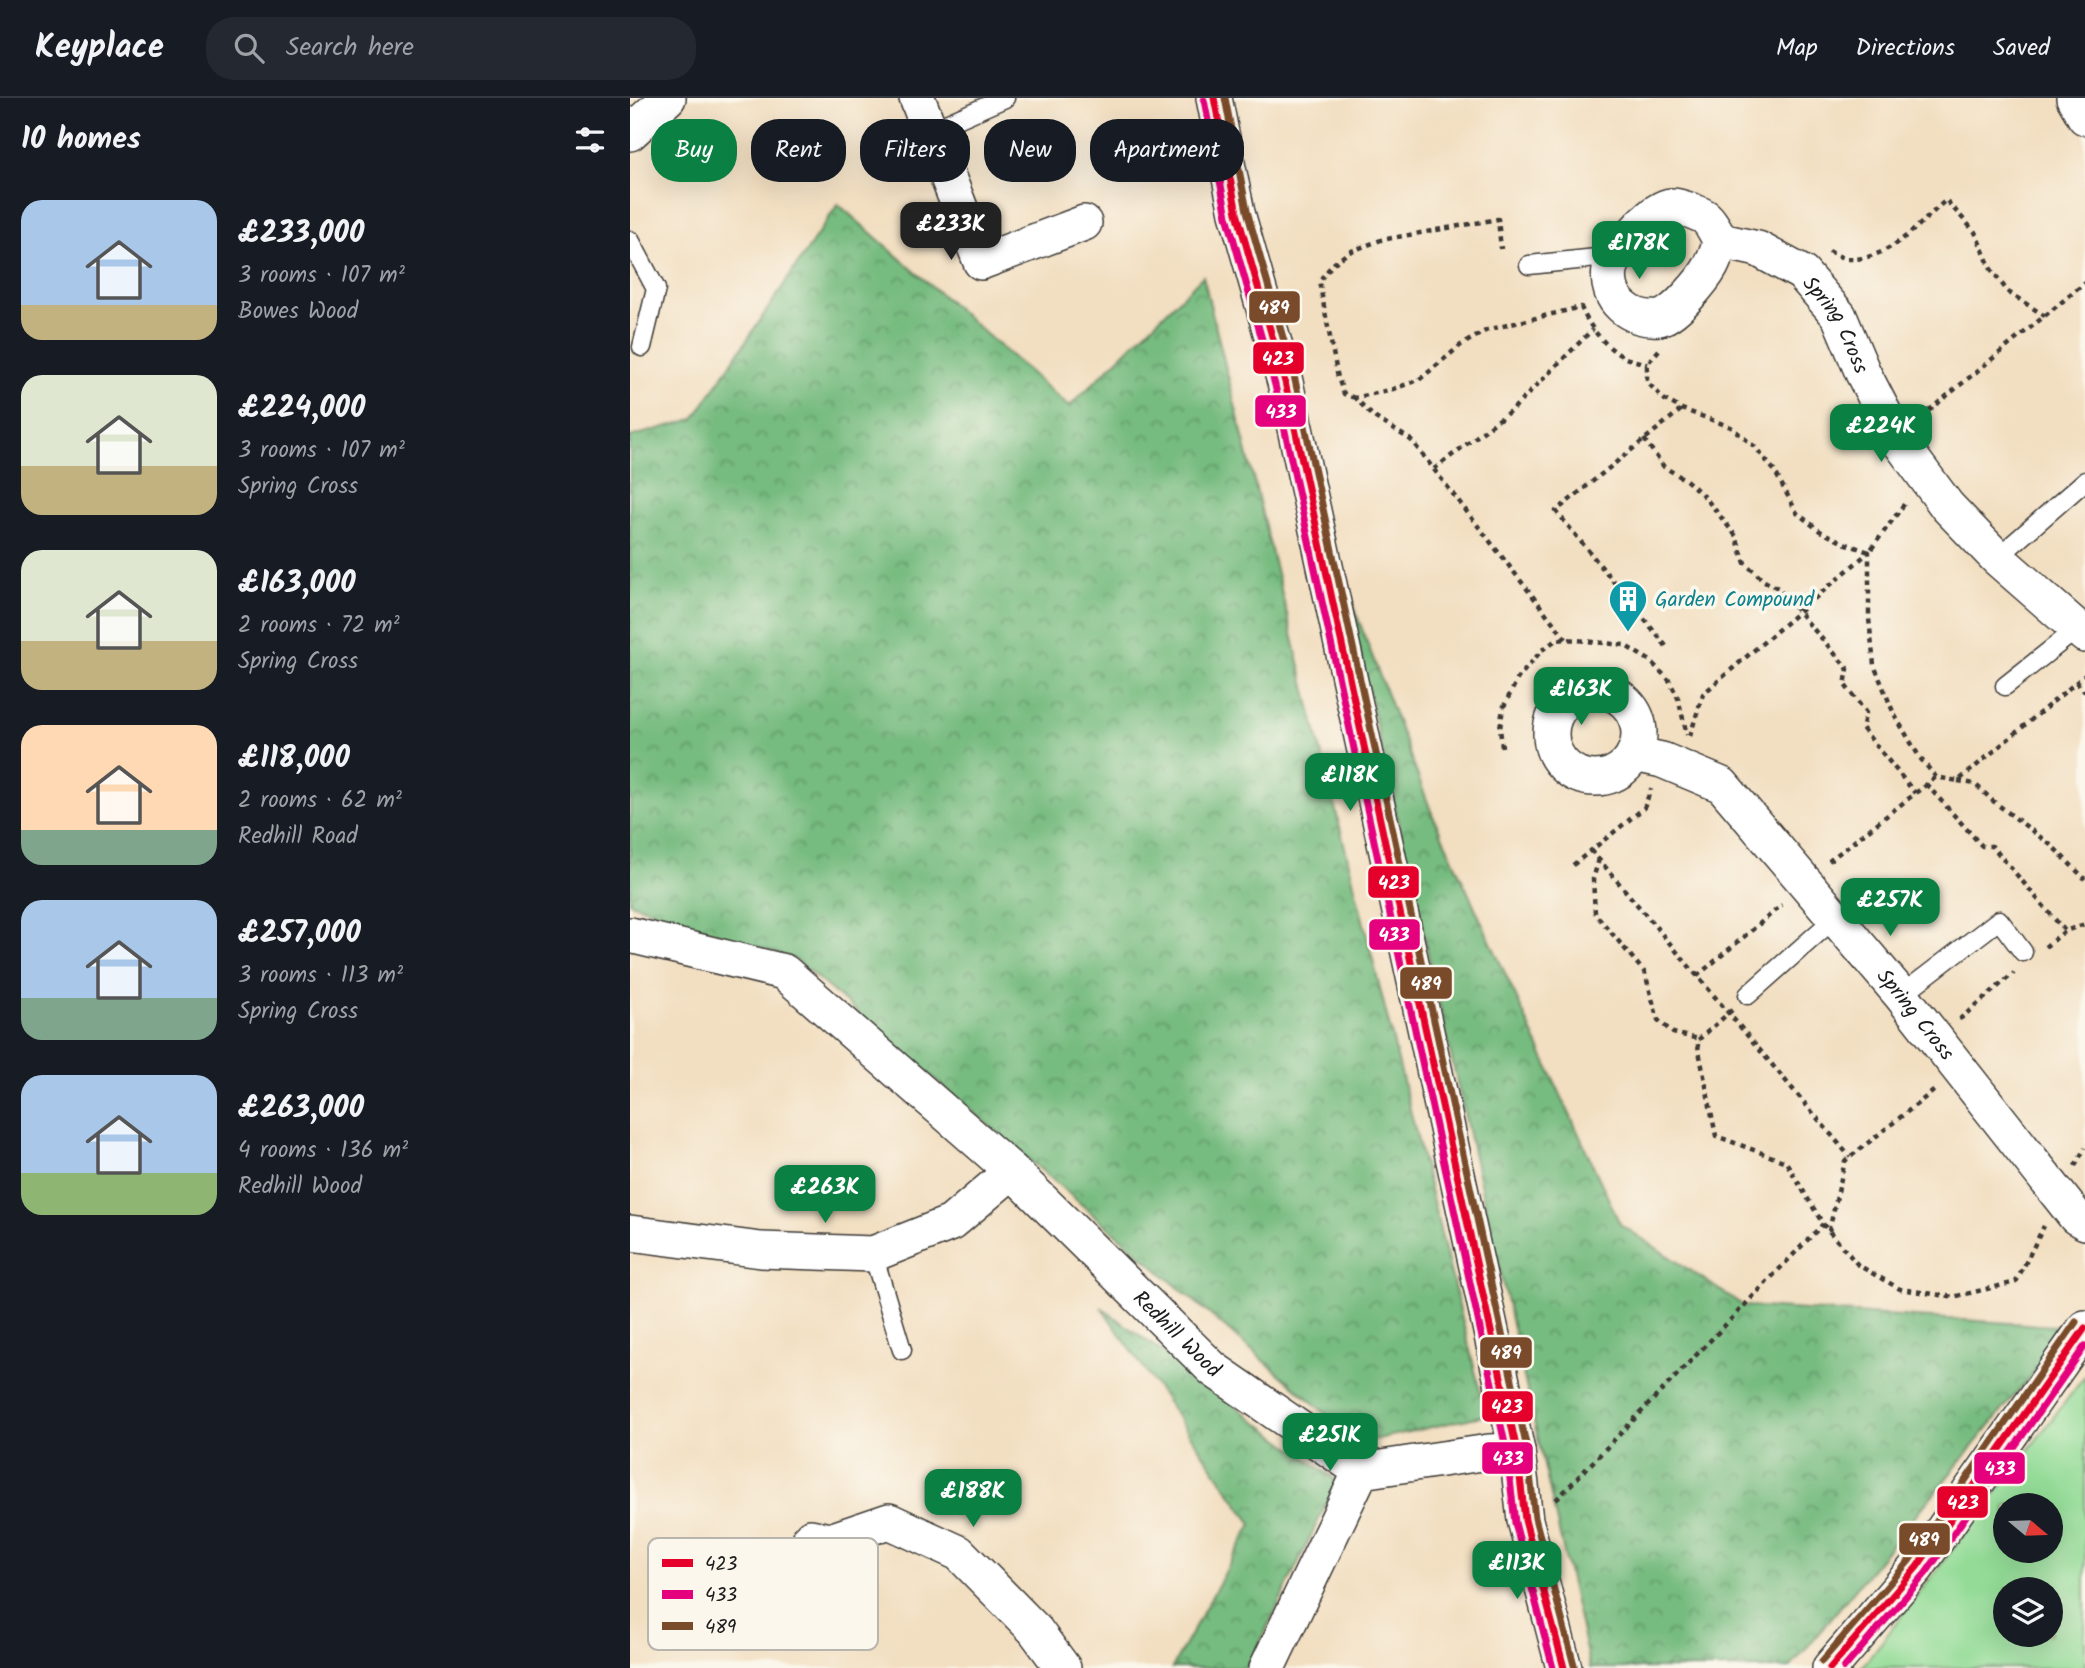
<!DOCTYPE html>
<html lang="en">
<head>
<meta charset="utf-8">
<style>
	:root { --surface:#171b24; --page:#242831; --text:#f1f3f6; --muted:#9ea1a6; --line:#363941; --accent:#0b8043 }
	body { margin:0; font-family:Kalam,sans-serif; background:var(--page); color:var(--text); height:100vh; display:flex; flex-direction:column; font-size:26px; white-space:nowrap }
	* { box-sizing:border-box; margin:0 }
	p { font-size:23px; color:var(--muted) }
	.icon { flex:none; width:38px; height:38px; fill:none; stroke:currentColor; stroke-width:2; stroke-linecap:round; stroke-linejoin:round }
	.map { position:relative; flex:1; overflow:hidden }
	.drawer { display:flex; flex-direction:column; background:var(--surface); width:630px }
	.drawer>* { flex:none }
	.top-card { position:absolute; left:21px; top:21px; width:665px; height:63px; display:flex; gap:14px }
	.needle { width:46px; rotate:109deg }
	.tools { position:absolute; left:1363px; top:1395px; display:grid; gap:14px }
	.tools a { display:grid; place-items:center; width:70px; height:70px; border-radius:50%; background:var(--surface); box-shadow:0 7px 28px #0002; font-size:35px }
	.price { position:absolute; translate:-50% -60px; padding:0 16px; border-radius:14px; background:var(--accent); color:#fff; font-size:23px; line-height:46px; filter:drop-shadow(0 2px 4px #0008) }
	.price::after { content:''; position:absolute; left:50%; top:42px; width:21px; height:16px; margin-left:-10px; background:inherit; clip-path:polygon(0 0,100% 0,50% 100%) }
	.price.active { background:#222; color:#fff }
	ul { padding:0; list-style:none }
	li { display:flex; align-items:center; gap:21px; height:175px; padding:0 21px }
	li span { display:grid; place-items:center; flex:none; width:196px; height:140px; border-radius:21px; color:#555 }
	li>.icon { margin-inline-start:auto }
	span .icon { width:84px; height:84px; fill:#fffc; stroke-width:1 }
	li b { font-size:30px }
	h2 { display:flex; justify-content:space-between; align-items:center; height:84px; padding:0 21px; font-size:30px }
	.pill { padding:0 24px; border-radius:28px; background:var(--surface); box-shadow:0 7px 28px #0002; font-size:24px; line-height:63px }
	.pill.active { background:var(--accent); color:#fff }
	header { display:flex; align-items:center; gap:42px; box-sizing:border-box; height:98px; padding:0 35px; background:var(--surface); border-bottom:2px solid var(--line) }
	header strong { font-size:33px }
	nav { display:flex; gap:38px; margin-inline-start:auto; font-size:24px }
	.search { width:490px; height:63px; background:var(--page); display:flex; align-items:center; gap:18px; box-sizing:border-box; padding:0 24px; border-radius:28px; color:var(--muted); font-size:26px }
	main { display:flex; flex:1; min-height:0 }
	.map>svg:first-child { display:block }
	.green { fill:#93db96; stroke:#587c59; stroke-width:2; fill-rule:evenodd }
	.forest { fill:url(#forest-crowns); stroke:#496c4e; stroke-width:2 }
	.lines { fill:none; stroke-linecap:round; stroke-linejoin:round }
	.lane-casing { stroke:#3c3935; stroke-width:21 }
	.street-casing { stroke:#3c3935; stroke-width:38 }
	.path { stroke:#3c3935; stroke-width:4.5; stroke-dasharray:5 5; stroke-linecap:butt }
	.lane { stroke:#fff; stroke-width:18 }
	.street { stroke:#fff; stroke-width:35 }
	.bus-1-casing { stroke:#fbf7ec; stroke-width:12 }
	.bus-2-casing { stroke:#fbf7ec; stroke-width:12 }
	.bus-3-casing { stroke:#fbf7ec; stroke-width:12 }
	.bus-1 { stroke:#e4002b; stroke-width:7 }
	.bus-2 { stroke:#e5007d; stroke-width:7 }
	.bus-3 { stroke:#7a4b2a; stroke-width:7 }
	.labels { text-anchor:middle; stroke-width:7; stroke-linejoin:round; paint-order:stroke }
	.street-label { font-size:21px; fill:#1c1c1c; stroke:#fbf7ec }
	.culture-label { font-size:21px; fill:#0d838f; stroke:#fbf7ec; text-anchor:start }
	.key { fill:#fbf7ec; stroke:#b8b5ae; stroke-width:2 }
	.key-label { font-size:19px; fill:#1c1c1c }
	.line-badge { stroke:#fbf7ec; stroke-width:2.5 }
	.badge-label { font-size:19px; text-anchor:middle; font-weight:bold; fill:#fff }
</style>
</head>
<body>
<header>
<strong>Keyplace</strong>
<div class="search"><svg class="icon" aria-label="search" viewBox="0 0 24 24"><circle cx="10" cy="10" r="6"/><path d="M15 15l6 6"/></svg>Search here</div>
<nav><a>Map</a><a>Directions</a><a>Saved</a></nav>
</header>
<main>
<section class="drawer">
<h2>10 homes<svg class="icon" aria-label="filters" viewBox="0 0 24 24"><path d="M4 7h16M4 17h16"/><circle cx="9" cy="7" r="2"/><circle cx="15" cy="17" r="2"/></svg></h2>
<ul>
<li><span style="background:linear-gradient(#a9c7e8 75%,#c2b280 0)"><svg class="icon" aria-label="home" viewBox="0 0 24 24"><path d="M3 11l9-7 9 7M6 9v11h12V9"/></svg></span><div><b>£233,000</b><p>3 rooms · 107 m²</p><p>Bowes Wood</p></div></li>
<li><span style="background:linear-gradient(#dfe7d0 65%,#c2b280 0)"><svg class="icon" aria-label="home" viewBox="0 0 24 24"><path d="M3 11l9-7 9 7M6 9v11h12V9"/></svg></span><div><b>£224,000</b><p>3 rooms · 107 m²</p><p>Spring Cross</p></div></li>
<li><span style="background:linear-gradient(#dfe7d0 65%,#c2b280 0)"><svg class="icon" aria-label="home" viewBox="0 0 24 24"><path d="M3 11l9-7 9 7M6 9v11h12V9"/></svg></span><div><b>£163,000</b><p>2 rooms · 72 m²</p><p>Spring Cross</p></div></li>
<li><span style="background:linear-gradient(#ffd9b3 75%,#7fa58c 0)"><svg class="icon" aria-label="home" viewBox="0 0 24 24"><path d="M3 11l9-7 9 7M6 9v11h12V9"/></svg></span><div><b>£118,000</b><p>2 rooms · 62 m²</p><p>Redhill Road</p></div></li>
<li><span style="background:linear-gradient(#a9c7e8 70%,#7fa58c 0)"><svg class="icon" aria-label="home" viewBox="0 0 24 24"><path d="M3 11l9-7 9 7M6 9v11h12V9"/></svg></span><div><b>£257,000</b><p>3 rooms · 113 m²</p><p>Spring Cross</p></div></li>
<li><span style="background:linear-gradient(#a9c7e8 70%,#8fb573 0)"><svg class="icon" aria-label="home" viewBox="0 0 24 24"><path d="M3 11l9-7 9 7M6 9v11h12V9"/></svg></span><div><b>£263,000</b><p>4 rooms · 136 m²</p><p>Redhill Wood</p></div></li>
</ul>
</section>
<div class="map">
<svg width="1455" height="1570" viewBox="0 0 1455 1570">
	<defs>
		<pattern id="forest-crowns" width="20" height="18" patternUnits="userSpaceOnUse" patternTransform="scale(1.75)"><rect width="20" height="18" fill="#76bb7f"/><path d="M2 6a3 3 0 1 1 6 0M12 15a3 3 0 1 1 6 0" fill="none" stroke="#609767"/></pattern>
	</defs>
	<rect width="100%" height="100%" fill="#fbf7ec"/>
	<filter id="ink" filterUnits="userSpaceOnUse"><feTurbulence type="fractalNoise" baseFrequency=".0143" numOctaves="2"/><feDisplacementMap in="SourceGraphic" scale="14" xChannelSelector="R" yChannelSelector="G"/><feConvolveMatrix kernelMatrix="1 2 1 2 8 2 1 2 1" color-interpolation-filters="sRGB"/></filter>
	<filter id="wash" filterUnits="userSpaceOnUse"><feTurbulence type="fractalNoise" baseFrequency=".00686" numOctaves="4" result="noise"/><feDisplacementMap in="SourceGraphic" scale="28" xChannelSelector="R" yChannelSelector="G"/><feGaussianBlur stdDeviation="1.57" result="paint"/><feColorMatrix in="noise" values="0 0 0 0 0 0 0 0 0 0 0 0 0 0 0 0 0 1.4 0 .05"/><feComposite in="paint" operator="in"/></filter>
	<g filter="url(#wash)">
		<rect width="100%" height="100%" fill="#f2dec0"/>
		<path class="green" d="M1455,1278v292h-224l20,-25zM1376,1407h45v45h-45zM1376,1491h45v45h-45z"/>
		<path class="forest" d="M208,106l231,203 134,-131 283,1139 -126,28 -564,-483 -166,-57v-466l64,-18z
			M713,481l90,237 187,408 124,82 327,21 -281,341h-200z
			M471,1209l236,174 -89,187h-76l80,-144z"/>
	</g>
	<g filter="url(#ink)">
		<g class="lines">
			<g class="lane-casing">
				<path id="lane" d="M300,33l75,-33
					M0,142l26,49 -14,58
					M899,167l87,-9
					M1367,460l88,-77
					M1375,588l72,-57
					M1118,897l88,-78
					M1271,897l98,-75 24,32
					M243,1156l29,96"/>
			</g>
			<g class="street-casing">
				<g id="street">
					<path d="M287,0l64,164 103,-39"/>
					<path d="M584,0l23,115 48,169 232,1069 8,69 39,148"/>
					<path d="M1444,0l11,19"/>
					<path d="M0,35l38,-35"/>
					<path id="s1" d="M1091,143c-3,8 -6,17 -10,25 -7,13 -38,51 -52,52 -28,3 -54,-18 -49,-48 3,-17 43,-63 61,-64 6,-1 31,8 35,12 6,5 11,17 15,23l37,8 44,24 37,43 24,57 33,64 51,69 50,52 88,77"/>
					<circle cx="965" cy="636" r="44"/>
					<path id="s2" d="M1004,656l28,6 60,25 179,210 175,222 9,5"/>
					<path id="s3" d="M0,837l154,37 228,199 201,198 148,102"/>
					<path d="M0,1135l131,17 112,4 78,-31 61,-52"/>
					<path d="M181,1439l19,4 59,-20 70,32 76,77 28,38"/>
					<path d="M637,1570l94,-197 128,-19 28,-1"/>
					<path d="M1200,1570l87,-101 168,-239"/>
				</g>
			</g>
			<path class="path" d="M1199,153c6,3 14,8 21,8 39,1 69,-35 96,-59l29,32 16,37 17,23 37,24
				M1029,252l-12,14v18l18,18 17,9 49,18 24,20 19,23 23,43 23,18 24,12 25,9 36,-49
				M725,300l-11,-4 -6,-16 -19,-97 14,-17 16,-12 32,-12 117,-21 3,30
				M1291,319l164,-134
				M1014,341l20,28 22,13 18,16 32,40 9,27 19,18 14,7 70,81 -3,16 21,28 -4,15 53,65
				M804,371l80,-61 79,-79
				M936,541l-155,-199 -37,-23 -19,-19 38,-9 26,-9 42,-35 26,-15 94,-23c8,19 21,36 39,48 7,5 18,6 27,9
				M1036,548l-110,-135 126,-102
				M1446,584l9,10
				M1060,638l13,-42 166,-142v67l5,46 20,49 26,44 16,19 22,4 127,-106
				M872,649l-2,-19 3,-20 15,-30 24,-28 14,-10 10,-1 58,6 25,15 20,20 9,18 9,37
				M1328,683l17,3 18,17 59,45 33,33
				M1296,686l56,62h10l73,85
				M961,752l259,307
				M969,761l-6,20 2,34 50,60 13,47 15,13 26,6
				M1199,763l107,-84
				M943,767l71,-57 7,-19
				M1415,849l20,-16 20,-7
				M1067,878l85,-71
				M1102,912l-35,31 19,95 70,26 37,62 35,41 42,24 53,8 63,-15 28,-56
				M1332,922l-1,-2 53,-45
				M1445,1068l10,-18
				M1199,1133l16,-70 91,-72
				M926,1402l267,-276"/>
			<use href="#lane" class="lane"/>
			<use href="#street" class="street"/>
			<g class="bus-1-casing">
				<path id="bus-1" d="M584,0l23,115 48,169 232,1069 8,69 39,148
					M1200,1570l87,-101 168,-239"/>
			</g>
			<g class="bus-2-casing">
				<path id="bus-2" d="M574,2l23,116 48,169 232,1068 8,70 38,145
					M1214,1570l82,-95 159,-227"/>
			</g>
			<g class="bus-3-casing">
				<path id="bus-3" d="M595,0l22,113 48,169 232,1069 8,69 39,147
					M1192,1563l87,-100 167,-239"/>
			</g>
			<use href="#bus-1" class="bus-1"/>
			<use href="#bus-2" class="bus-2"/>
			<use href="#bus-3" class="bus-3"/>
		</g>
	</g>
	<defs>
		<g id="building-pin" transform="scale(2.0125)"><path d="M0 17L-7.5 6A9.5 9.5 0 1 1 7.5 6Z" fill="#0f9aa8" stroke="#fbf7ec"/><path d="M-4-6H4V6H1V3H-1V6H-4ZM-2.5-4.3h1.7v1.8h-1.7ZM.8-4.3h1.7v1.8H.8ZM-2.5-1h1.7V.8h-1.7ZM.8-1h1.7V.8H.8Z" fill="#fff"/></g>
	</defs>
	<g fill-rule="evenodd">
		<use href="#building-pin" x="998" y="501"/>
	</g>
	<g class="labels">
		<g class="street-label">
			<text dy="7" stroke="none"><textPath href="#s1" startOffset="488">Spring Cross</textPath></text>
			<text dy="7" stroke="none"><textPath href="#s2" startOffset="394">Spring Cross</textPath></text>
			<text dy="7" stroke="none"><textPath href="#s3" startOffset="693">Redhill Wood</textPath></text>
		</g>
		<g class="culture-label">
			<text x="1025" y="508">Garden Compound</text>
		</g>
	</g>
	<rect x="18" y="1440" width="230" height="112" rx="10" class="key"/>
	<rect x="32" y="1461" width="31" height="8" fill="#e4002b"/>
	<rect x="32" y="1492" width="31" height="9" fill="#e5007d"/>
	<rect x="32" y="1524" width="31" height="8" fill="#7a4b2a"/>
	<g class="key-label">
		<text x="75" y="1472">423</text>
		<text x="75" y="1503">433</text>
		<text x="75" y="1535">489</text>
	</g>
	<g class="line-badge">
		<rect x="618" y="192" width="53" height="34" rx="7" fill="#7a4b2a"/>
		<rect x="622" y="243" width="53" height="34" rx="7" fill="#e4002b"/>
		<rect x="624" y="296" width="53" height="34" rx="7" fill="#e5007d"/>
		<rect x="737" y="767" width="53" height="34" rx="7" fill="#e4002b"/>
		<rect x="738" y="820" width="53" height="33" rx="7" fill="#e5007d"/>
		<rect x="769" y="868" width="54" height="34" rx="7" fill="#7a4b2a"/>
		<rect x="849" y="1238" width="54" height="33" rx="7" fill="#7a4b2a"/>
		<rect x="851" y="1292" width="53" height="33" rx="7" fill="#e4002b"/>
		<rect x="851" y="1343" width="53" height="34" rx="7" fill="#e5007d"/>
		<rect x="1343" y="1353" width="53" height="34" rx="7" fill="#e5007d"/>
		<rect x="1306" y="1387" width="53" height="34" rx="7" fill="#e4002b"/>
		<rect x="1268" y="1424" width="53" height="34" rx="7" fill="#7a4b2a"/>
	</g>
	<g class="badge-label">
		<text x="644" y="216">489</text>
		<text x="648" y="267">423</text>
		<text x="651" y="320">433</text>
		<text x="764" y="791">423</text>
		<text x="764" y="843">433</text>
		<text x="796" y="892">489</text>
		<text x="876" y="1261">489</text>
		<text x="877" y="1315">423</text>
		<text x="878" y="1367">433</text>
		<text x="1370" y="1377">433</text>
		<text x="1333" y="1411">423</text>
		<text x="1294" y="1448">489</text>
	</g>
</svg>
<div class="tools">
<a><svg class="needle" viewBox="-14 -14 28 28"><path d="M0-13l5 13h-10z" fill="#e53935"/><path d="M0 13l5-13h-10z" fill="#9ea1a6"/></svg></a>
<a><svg class="icon" aria-label="layers" viewBox="0 0 24 24"><path d="M12 4l9 5-9 5-9-5zM3 14l9 5 9-5"/></svg></a>
</div>
<b class="price active" style="left:321px;top:164px">£233K</b>
<b class="price" style="left:1009px;top:183px">£178K</b>
<b class="price" style="left:1251px;top:366px">£224K</b>
<b class="price" style="left:951px;top:629px">£163K</b>
<b class="price" style="left:720px;top:715px">£118K</b>
<b class="price" style="left:1260px;top:840px">£257K</b>
<b class="price" style="left:195px;top:1127px">£263K</b>
<b class="price" style="left:700px;top:1375px">£251K</b>
<b class="price" style="left:343px;top:1431px">£188K</b>
<b class="price" style="left:887px;top:1503px">£113K</b>
<div class="top-card">
<a class="pill active">Buy</a>
<a class="pill">Rent</a>
<a class="pill">Filters</a>
<a class="pill">New</a>
<a class="pill">Apartment</a>
</div>
</div>
</main>
</body>
</html>
